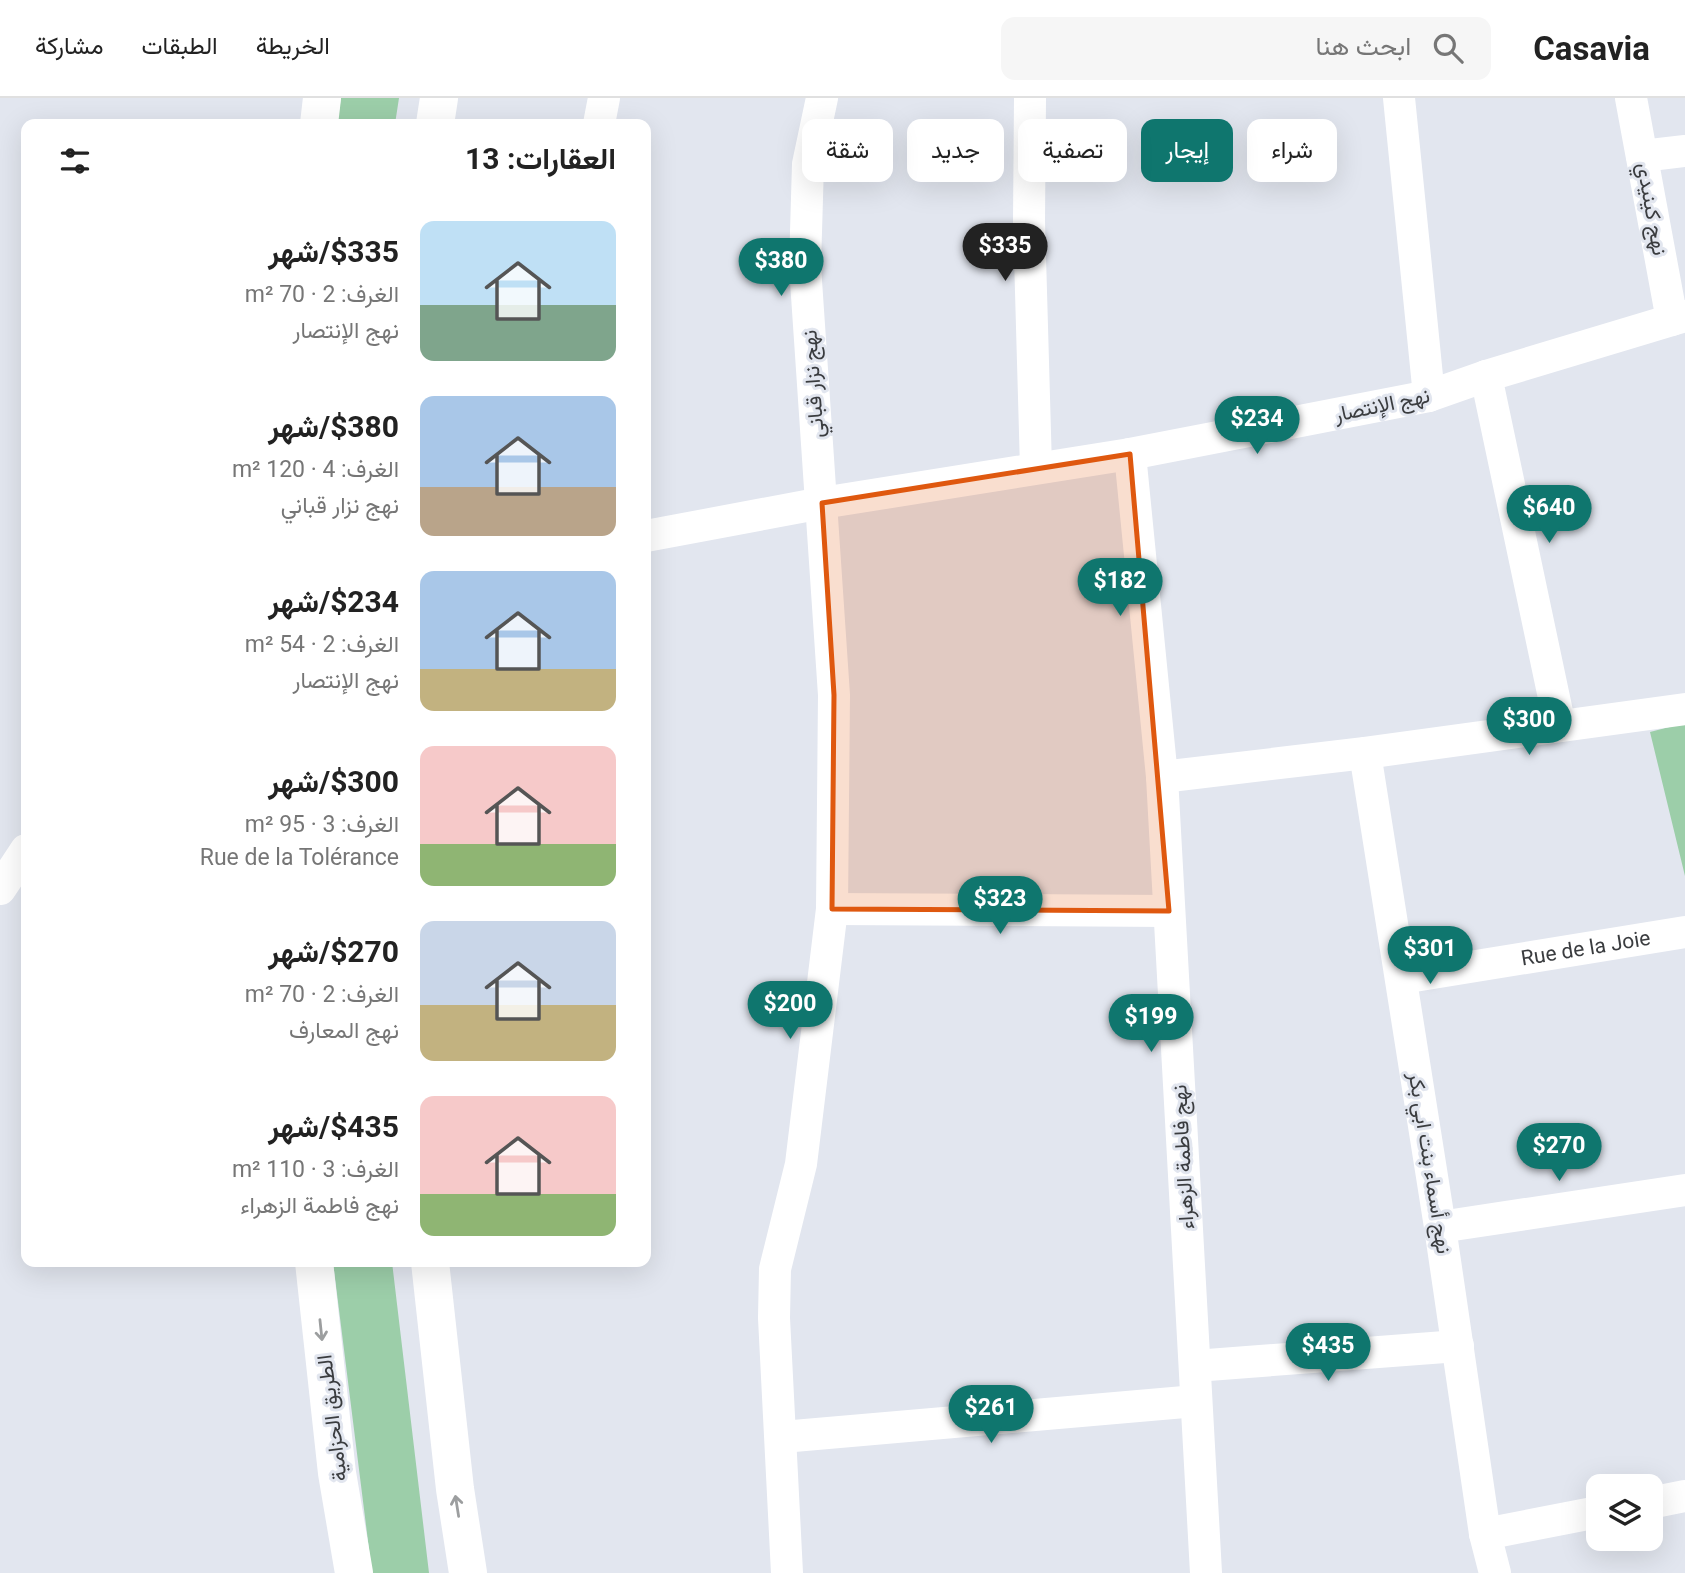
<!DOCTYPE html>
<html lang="ar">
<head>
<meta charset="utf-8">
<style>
	:root { --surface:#fff; --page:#f6f6f6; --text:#222; --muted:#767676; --line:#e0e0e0; --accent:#0f766e }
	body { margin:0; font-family:Roboto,Vazirmatn,sans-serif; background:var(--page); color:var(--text); direction:rtl; height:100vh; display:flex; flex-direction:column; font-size:26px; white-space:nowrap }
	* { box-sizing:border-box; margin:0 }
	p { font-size:23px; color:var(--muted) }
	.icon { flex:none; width:38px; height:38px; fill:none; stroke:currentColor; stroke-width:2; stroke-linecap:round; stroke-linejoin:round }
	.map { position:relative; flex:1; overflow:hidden; direction:ltr }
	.details { position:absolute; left:21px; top:21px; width:630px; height:1148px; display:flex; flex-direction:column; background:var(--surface); border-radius:14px; box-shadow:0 7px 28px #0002; direction:rtl }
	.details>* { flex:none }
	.top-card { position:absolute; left:672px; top:21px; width:665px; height:63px; direction:rtl; display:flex; gap:14px }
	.fabs { position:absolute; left:1586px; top:1376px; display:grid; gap:14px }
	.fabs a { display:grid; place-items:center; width:77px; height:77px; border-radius:14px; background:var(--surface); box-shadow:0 7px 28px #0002; font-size:35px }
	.price { position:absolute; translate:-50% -60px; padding:0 16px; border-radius:24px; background:var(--accent); color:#fff; font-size:23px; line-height:46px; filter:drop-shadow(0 2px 4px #0008) }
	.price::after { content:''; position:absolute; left:50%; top:42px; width:21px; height:16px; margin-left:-10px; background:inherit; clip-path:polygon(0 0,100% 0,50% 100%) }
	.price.active { background:#222; color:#fff }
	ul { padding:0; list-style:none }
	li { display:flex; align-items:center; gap:21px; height:175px; padding:0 35px }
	li span { display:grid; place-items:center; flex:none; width:196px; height:140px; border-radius:14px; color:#555 }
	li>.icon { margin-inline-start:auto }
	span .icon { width:84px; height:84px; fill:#fffc; stroke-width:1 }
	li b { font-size:30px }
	h2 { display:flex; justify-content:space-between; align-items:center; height:84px; padding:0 35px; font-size:30px }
	.pill { padding:0 24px; border-radius:14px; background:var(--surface); box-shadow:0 7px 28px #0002; font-size:24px; line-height:63px }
	.pill.active { background:var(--accent); color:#fff }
	header { display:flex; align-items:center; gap:42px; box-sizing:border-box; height:98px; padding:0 35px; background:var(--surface); border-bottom:2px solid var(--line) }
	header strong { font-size:33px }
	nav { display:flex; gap:38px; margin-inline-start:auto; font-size:24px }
	.search { width:490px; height:63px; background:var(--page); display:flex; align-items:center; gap:18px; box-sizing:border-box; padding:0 24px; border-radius:14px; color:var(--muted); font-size:26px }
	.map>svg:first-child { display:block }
	.green { fill:#9ccea9 }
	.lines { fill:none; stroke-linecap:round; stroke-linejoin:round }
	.minor { stroke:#fff; stroke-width:32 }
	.trunk { stroke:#fff; stroke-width:38 }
	.oneway { stroke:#9c9e9f }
	.marked { fill:#df580f; fill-opacity:0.2; stroke:#df580f; stroke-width:5; stroke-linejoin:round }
	.labels { text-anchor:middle; stroke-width:6; stroke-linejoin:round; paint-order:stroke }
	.street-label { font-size:21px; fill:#3a3c3f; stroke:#e2e6ef }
</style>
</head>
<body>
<header>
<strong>Casavia</strong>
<div class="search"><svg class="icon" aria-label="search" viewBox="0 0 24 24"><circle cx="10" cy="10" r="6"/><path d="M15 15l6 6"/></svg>ابحث هنا</div>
<nav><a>الخريطة</a><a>الطبقات</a><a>مشاركة</a></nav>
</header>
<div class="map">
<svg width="1685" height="1475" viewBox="0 0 1685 1475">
	<rect width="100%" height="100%" fill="#e2e6ef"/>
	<path class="green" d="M341,0h58l-4,26h-58z
		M1685,625v153l-35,-144z
		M333,1164h59l37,311h-57z"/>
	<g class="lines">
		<g class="minor">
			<path d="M1030,0l-1,123 7,247"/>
			<path d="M1399,0l30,298"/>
			<path d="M1631,0l41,222"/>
			<path d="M599,26l5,-26"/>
			<path d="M1642,58l43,-5"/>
			<path d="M1486,278l74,350"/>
			<path d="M1130,356l32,323"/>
			<path d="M646,438l176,-33 308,-49 299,-58 57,-20 199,-60"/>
			<path d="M1365,655l75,474 45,307 10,39"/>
			<path d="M0,791l26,-39"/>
			<path d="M832,811l337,2"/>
			<path id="s1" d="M1402,880l283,-46"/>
			<path d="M1440,1129l245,-37"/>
			<path d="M1195,1268l263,-20"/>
			<path d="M782,1339l414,-36"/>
			<path d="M1650,1405l35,-7"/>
			<path d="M1485,1436l113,-22"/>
			<path d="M787,1475l-13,-255 1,-49 26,-105 31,-255 2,-214 -29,-429 3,-102 14,-66"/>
			<path d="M1206,1475l-44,-796 203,-24 320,-44"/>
		</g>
		<path class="trunk" d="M319,26l3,-26
			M435,26l4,-26
			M314,1164l23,211 17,100
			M430,1164l25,227 13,84"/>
	</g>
	<defs><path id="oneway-shaft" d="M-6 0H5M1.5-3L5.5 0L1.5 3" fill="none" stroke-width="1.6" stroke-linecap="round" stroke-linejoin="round" transform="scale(1.75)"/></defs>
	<g class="oneway">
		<use href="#oneway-shaft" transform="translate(321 1232) rotate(84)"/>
		<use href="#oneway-shaft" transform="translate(457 1408) rotate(-99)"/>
	</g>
	<path class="marked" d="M1130,356l39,457 -337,-2 2,-214 -12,-192z"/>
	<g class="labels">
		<g class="street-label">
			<text transform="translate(1652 111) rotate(80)" y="7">نهج كينيدي</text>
			<text transform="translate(813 286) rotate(-94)" y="7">نهج نزار قباني</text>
			<text transform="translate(1382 307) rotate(-12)" y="7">نهج الإنتصار</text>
			<text dy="7" stroke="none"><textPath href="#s1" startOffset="186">Rue de la Joie</textPath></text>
			<text transform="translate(1183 1059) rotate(-93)" y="7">نهج فاطمة الزهراء</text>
			<text transform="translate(1430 1065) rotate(81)" y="7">نهج أسماء بنت ابي بكر</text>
			<text transform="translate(332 1320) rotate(-97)" y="7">الطريق الحزامية</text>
		</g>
	</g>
</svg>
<div class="fabs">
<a><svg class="icon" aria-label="layers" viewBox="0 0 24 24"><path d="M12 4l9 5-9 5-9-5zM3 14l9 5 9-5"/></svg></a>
</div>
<b class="price active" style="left:1005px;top:185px">$335</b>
<b class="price" style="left:781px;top:200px">$380</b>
<b class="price" style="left:1257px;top:358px">$234</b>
<b class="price" style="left:1549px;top:447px">$640</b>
<b class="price" style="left:1120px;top:520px">$182</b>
<b class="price" style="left:1529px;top:659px">$300</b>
<b class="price" style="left:1000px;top:838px">$323</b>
<b class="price" style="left:1430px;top:888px">$301</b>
<b class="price" style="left:790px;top:943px">$200</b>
<b class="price" style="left:1151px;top:956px">$199</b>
<b class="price" style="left:1559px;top:1085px">$270</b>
<b class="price" style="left:1328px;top:1285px">$435</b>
<b class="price" style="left:991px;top:1347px">$261</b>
<div class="top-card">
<a class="pill">شراء</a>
<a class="pill active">إيجار</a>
<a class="pill">تصفية</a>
<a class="pill">جديد</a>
<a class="pill">شقة</a>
</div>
<section class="details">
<h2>العقارات: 13<svg class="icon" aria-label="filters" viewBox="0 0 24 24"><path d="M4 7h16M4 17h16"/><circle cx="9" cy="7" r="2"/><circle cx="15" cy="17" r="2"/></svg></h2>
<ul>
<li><span style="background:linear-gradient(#bfe0f5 60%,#7fa58c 0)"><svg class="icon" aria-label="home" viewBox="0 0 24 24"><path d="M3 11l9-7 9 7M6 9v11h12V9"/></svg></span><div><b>$335/شهر</b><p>الغرف: 2 · 70 m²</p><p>نهج الإنتصار</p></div></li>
<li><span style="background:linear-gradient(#a9c7e8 65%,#b9a48a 0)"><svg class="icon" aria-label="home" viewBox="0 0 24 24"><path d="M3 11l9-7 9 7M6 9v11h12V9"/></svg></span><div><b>$380/شهر</b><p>الغرف: 4 · 120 m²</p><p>نهج نزار قباني</p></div></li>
<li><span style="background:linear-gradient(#a9c7e8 70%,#c2b280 0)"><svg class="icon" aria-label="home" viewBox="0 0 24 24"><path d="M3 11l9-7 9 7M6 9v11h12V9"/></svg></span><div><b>$234/شهر</b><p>الغرف: 2 · 54 m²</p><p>نهج الإنتصار</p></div></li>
<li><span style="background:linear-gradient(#f6c9c9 70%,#8fb573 0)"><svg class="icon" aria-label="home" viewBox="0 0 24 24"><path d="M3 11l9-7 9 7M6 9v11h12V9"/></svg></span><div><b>$300/شهر</b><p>الغرف: 3 · 95 m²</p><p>Rue de la Tolérance</p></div></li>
<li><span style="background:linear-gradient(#c9d6e8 60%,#c2b280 0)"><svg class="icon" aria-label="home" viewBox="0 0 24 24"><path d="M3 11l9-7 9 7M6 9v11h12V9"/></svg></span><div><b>$270/شهر</b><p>الغرف: 2 · 70 m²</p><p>نهج المعارف</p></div></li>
<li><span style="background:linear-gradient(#f6c9c9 70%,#8fb573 0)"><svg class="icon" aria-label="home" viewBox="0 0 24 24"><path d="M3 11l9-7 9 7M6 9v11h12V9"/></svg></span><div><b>$435/شهر</b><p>الغرف: 3 · 110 m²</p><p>نهج فاطمة الزهراء</p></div></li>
</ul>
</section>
</div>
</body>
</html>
